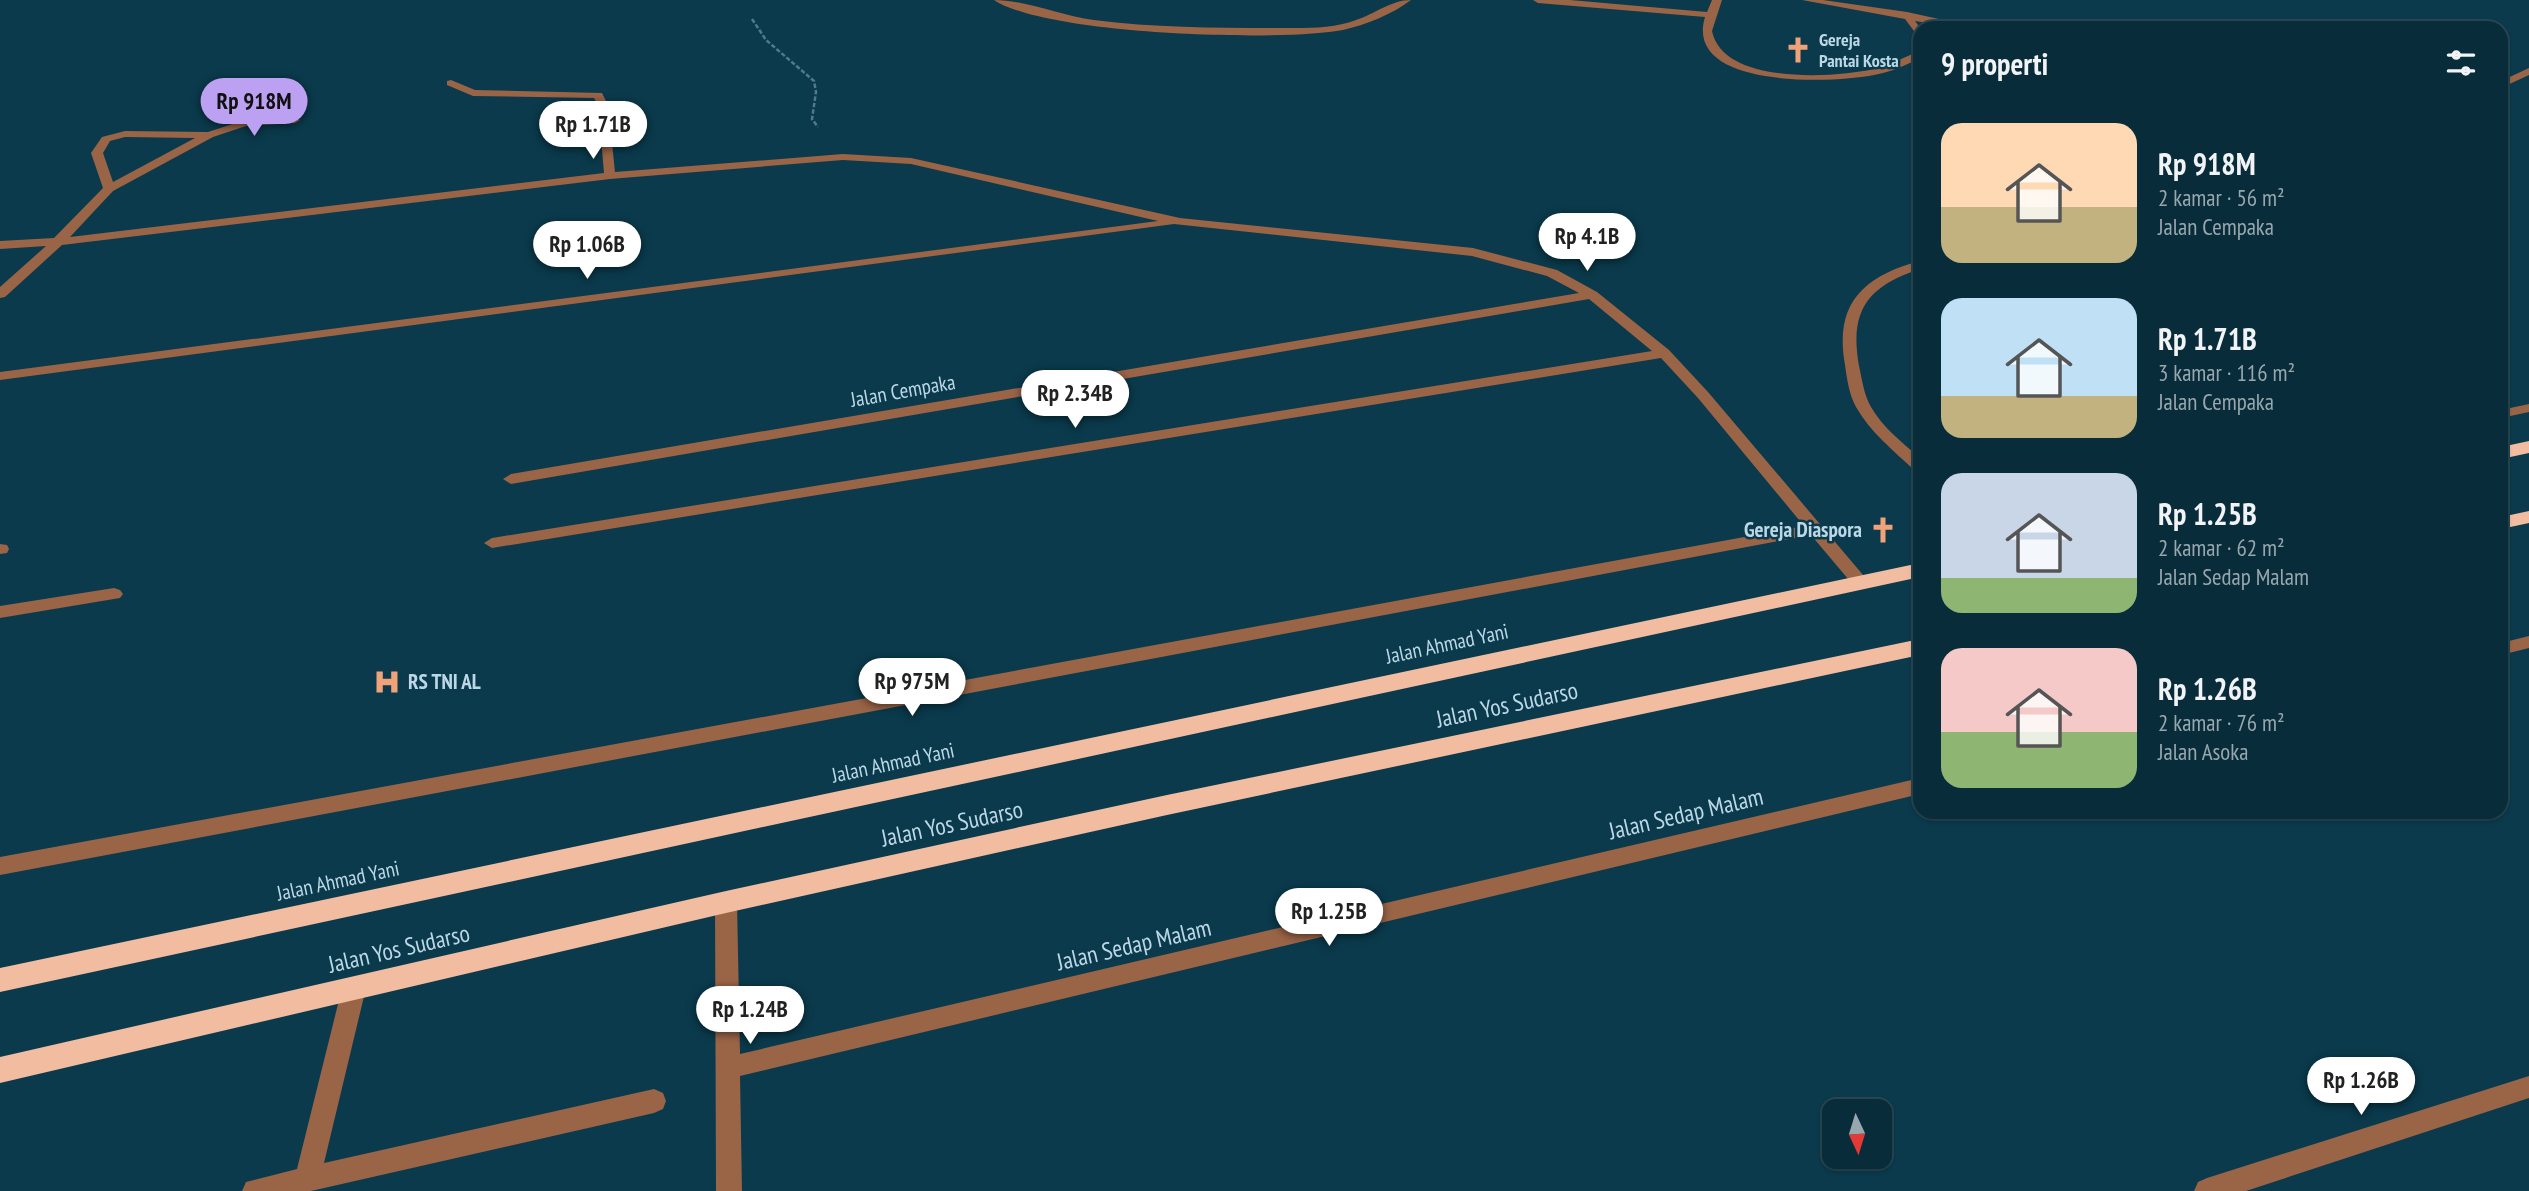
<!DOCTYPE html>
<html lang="id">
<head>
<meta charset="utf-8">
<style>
	:root { --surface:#082c39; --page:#113441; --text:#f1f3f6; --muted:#98a7ae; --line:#294853; --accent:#bca0f2 }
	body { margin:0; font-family:"PT Sans Narrow",sans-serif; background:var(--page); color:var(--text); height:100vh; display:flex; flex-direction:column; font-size:26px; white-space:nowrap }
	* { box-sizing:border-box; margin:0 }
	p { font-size:23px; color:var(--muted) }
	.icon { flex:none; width:38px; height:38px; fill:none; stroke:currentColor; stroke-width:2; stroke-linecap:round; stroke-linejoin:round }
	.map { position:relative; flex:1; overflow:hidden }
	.drawer { position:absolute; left:1913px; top:21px; width:595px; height:798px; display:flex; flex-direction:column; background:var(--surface); border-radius:21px; box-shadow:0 2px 5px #0004,0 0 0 2px var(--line) }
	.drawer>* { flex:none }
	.needle { width:46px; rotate:176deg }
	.controls { position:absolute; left:1822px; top:1099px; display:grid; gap:14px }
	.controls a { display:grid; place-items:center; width:70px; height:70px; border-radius:14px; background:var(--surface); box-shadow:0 2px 5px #0004,0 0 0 2px var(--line); font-size:35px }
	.price { position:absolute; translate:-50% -60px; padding:0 16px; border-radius:24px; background:#fff; color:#222; font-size:23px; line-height:46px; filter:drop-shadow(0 2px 4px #0008) }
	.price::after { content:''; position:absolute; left:50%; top:42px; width:21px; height:16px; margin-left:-10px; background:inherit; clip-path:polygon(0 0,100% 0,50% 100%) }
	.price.active { background:var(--accent); color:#111 }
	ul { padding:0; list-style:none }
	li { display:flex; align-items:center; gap:21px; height:175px; padding:0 28px }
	li span { display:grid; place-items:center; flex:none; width:196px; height:140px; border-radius:21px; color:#555 }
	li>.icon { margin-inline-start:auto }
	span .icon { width:84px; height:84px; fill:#fffc; stroke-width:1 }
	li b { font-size:30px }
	h2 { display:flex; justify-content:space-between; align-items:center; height:84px; padding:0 28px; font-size:30px }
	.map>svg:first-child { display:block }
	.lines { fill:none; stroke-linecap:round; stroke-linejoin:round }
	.path { stroke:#517989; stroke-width:2.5; stroke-dasharray:4.5 2; stroke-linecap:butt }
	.minor { fill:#9a6447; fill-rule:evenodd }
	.highway { fill:#f2bca0; fill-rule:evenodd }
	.labels { text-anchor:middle; stroke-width:5; stroke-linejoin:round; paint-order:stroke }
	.far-poi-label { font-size:18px; font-weight:bold; fill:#bcd8e6; stroke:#0a3a4c; text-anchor:start }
	.street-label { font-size:21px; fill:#bcd8e6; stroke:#0a3a4c }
	.poi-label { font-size:21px; font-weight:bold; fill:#bcd8e6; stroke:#0a3a4c; text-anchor:end }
	.near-street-label { font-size:24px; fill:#bcd8e6; stroke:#0a3a4c }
</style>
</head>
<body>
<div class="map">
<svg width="2529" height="1191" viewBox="0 0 2529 1191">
	<rect width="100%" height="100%" fill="#0a3a4c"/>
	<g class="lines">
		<path class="path" d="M752,19l14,21 48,41 2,11 -4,27 6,8"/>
		<path class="minor" d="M994,0c32,0 67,16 100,20 62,8 125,8 188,8 24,0 51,1 74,-8 19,-6 35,-20 55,-20 -18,14 -46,25 -68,30 -64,12 -297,5 -349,-30z
			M1533,0h37l137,12 5,-12h10l-10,31c11,54 122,47 162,38 17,-4 30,-12 46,-18v7c-15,8 -30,14 -46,17 -39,8 -191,15 -169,-58l-167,-14z
			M1802,0h21l84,12 73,16h-22l-43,-7 5,7v11l-15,-20z
			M2529,68v7l-28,13v-7z
			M451,80l24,10 127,3 6,12 7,67 228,-18 68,4 269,60 293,30 84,22 40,22 72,58 39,42 161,190 -3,4h-12l-43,-51 -1811,340v-18l1804,-331 -106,-128 -37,-40 -1169,190 -8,-5 8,-5 1160,-187 -63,-52 -1078,185 -8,-5 8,-5 1068,-181 -32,-17 -75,-20 -298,-32 -1174,156v-8l1158,-151 -247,-57 -68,-4 -233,19 -548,66 -57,52 -5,1v-11l46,-41 -46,3v-8l54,-3 49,-50 -12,-35 11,-16 23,-6 83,1 37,-12 50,-3 5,3 -5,3 -49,3 -33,11 -100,54 -43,46 534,-64 -6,-68 -4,-7 -121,-2 -26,-11v-4zM125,137l70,1 -82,44 -10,-29 7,-12z
			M1920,261v8c-52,17 -71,41 -61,97 3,13 5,29 12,41 12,21 32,36 49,51v14l-6,-2c-20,-19 -44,-38 -58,-63 -7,-13 -9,-28 -11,-42 -11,-61 18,-89 75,-104z
			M2529,404v8l-28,6v-8z
			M0,544l7,1 2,4 -2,4 -7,1z
			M114,588l6,2 3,4 -3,4 -120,20v-12z
			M2529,636v12l-28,7v-12z
			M1920,778v16l-1180,282 2,115h-26l-1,-289 3,-6 8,-3 8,3 3,6 3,152z
			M354,978l8,3 4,7 -42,175 330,-74 9,4 3,8 -3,8 -9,4 -343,78h-69l4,-9 51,-13 45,-181 4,-7z
			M2529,1076v22l-283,93h-52l4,-9 9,-4z"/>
		<path class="highway" d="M2529,441v12l-28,6v-12z
			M2529,511v12l-28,6v-12z
			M1920,563v14l-1920,415v-24z
			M1920,639v16l-753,160 -441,98 -726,170v-26l726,-166 441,-96z"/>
	</g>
	<defs>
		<g id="church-bare" transform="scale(2.1)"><path d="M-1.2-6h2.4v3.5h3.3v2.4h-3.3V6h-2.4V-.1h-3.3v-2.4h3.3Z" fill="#f0a279" stroke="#0a3a4c" stroke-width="2.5" paint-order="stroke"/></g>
		<g id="hospital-bare" transform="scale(2.1)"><path d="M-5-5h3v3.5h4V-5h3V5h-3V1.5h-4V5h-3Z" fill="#f0a279" stroke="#0a3a4c" stroke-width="2.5" paint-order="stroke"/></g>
	</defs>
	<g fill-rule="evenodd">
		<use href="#church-bare" x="1798" y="50"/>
		<use href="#church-bare" x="1883" y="530"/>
		<use href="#hospital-bare" x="387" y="682"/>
	</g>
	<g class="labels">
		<g class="far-poi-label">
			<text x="1819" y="46">Gereja<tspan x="1819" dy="21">Pantai Kosta</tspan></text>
		</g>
		<g class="street-label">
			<text transform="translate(903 391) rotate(-10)" y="7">Jalan Cempaka</text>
			<text transform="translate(1447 644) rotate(-12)" y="7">Jalan Ahmad Yani</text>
			<text transform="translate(893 763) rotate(-12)" y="7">Jalan Ahmad Yani</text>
			<text transform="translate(338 881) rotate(-12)" y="7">Jalan Ahmad Yani</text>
		</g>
		<g class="poi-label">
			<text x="1862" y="537">Gereja Diaspora</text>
			<text x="408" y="689" text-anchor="start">RS TNI AL</text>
		</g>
		<g class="near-street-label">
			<text transform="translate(1507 705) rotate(-12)" y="8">Jalan Yos Sudarso</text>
			<text transform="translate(1686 814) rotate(-13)" y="8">Jalan Sedap Malam</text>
			<text transform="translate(952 824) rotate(-12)" y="8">Jalan Yos Sudarso</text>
			<text transform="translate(1134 945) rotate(-13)" y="8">Jalan Sedap Malam</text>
			<text transform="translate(399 949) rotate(-13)" y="8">Jalan Yos Sudarso</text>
		</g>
	</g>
</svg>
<div class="controls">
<a><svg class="needle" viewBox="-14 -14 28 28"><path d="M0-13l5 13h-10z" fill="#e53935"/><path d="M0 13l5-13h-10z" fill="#98a7ae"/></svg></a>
</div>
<b class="price active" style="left:254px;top:138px">Rp 918M</b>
<b class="price" style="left:593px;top:161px">Rp 1.71B</b>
<b class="price" style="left:1587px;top:273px">Rp 4.1B</b>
<b class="price" style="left:587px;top:281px">Rp 1.06B</b>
<b class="price" style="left:1075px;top:430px">Rp 2.34B</b>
<b class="price" style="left:912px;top:718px">Rp 975M</b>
<b class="price" style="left:1329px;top:948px">Rp 1.25B</b>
<b class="price" style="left:750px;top:1046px">Rp 1.24B</b>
<b class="price" style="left:2361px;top:1117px">Rp 1.26B</b>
<section class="drawer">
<h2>9 properti<svg class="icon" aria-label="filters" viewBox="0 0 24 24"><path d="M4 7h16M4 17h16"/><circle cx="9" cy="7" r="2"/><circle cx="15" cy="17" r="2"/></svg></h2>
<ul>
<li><span style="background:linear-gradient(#ffd9b3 60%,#c2b280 0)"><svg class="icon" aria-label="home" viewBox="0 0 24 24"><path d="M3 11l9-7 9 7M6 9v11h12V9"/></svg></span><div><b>Rp 918M</b><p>2 kamar · 56 m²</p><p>Jalan Cempaka</p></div></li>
<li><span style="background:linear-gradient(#bfe0f5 70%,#c2b280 0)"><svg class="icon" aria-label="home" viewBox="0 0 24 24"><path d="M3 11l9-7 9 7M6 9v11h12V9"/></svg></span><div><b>Rp 1.71B</b><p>3 kamar · 116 m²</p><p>Jalan Cempaka</p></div></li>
<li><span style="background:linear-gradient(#c9d6e8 75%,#8fb573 0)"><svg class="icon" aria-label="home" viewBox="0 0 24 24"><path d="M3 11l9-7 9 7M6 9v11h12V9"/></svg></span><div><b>Rp 1.25B</b><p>2 kamar · 62 m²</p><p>Jalan Sedap Malam</p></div></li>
<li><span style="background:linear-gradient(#f6c9c9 60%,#8fb573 0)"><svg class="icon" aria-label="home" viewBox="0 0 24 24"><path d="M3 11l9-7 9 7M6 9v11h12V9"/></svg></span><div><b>Rp 1.26B</b><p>2 kamar · 76 m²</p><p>Jalan Asoka</p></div></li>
</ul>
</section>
</div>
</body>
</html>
